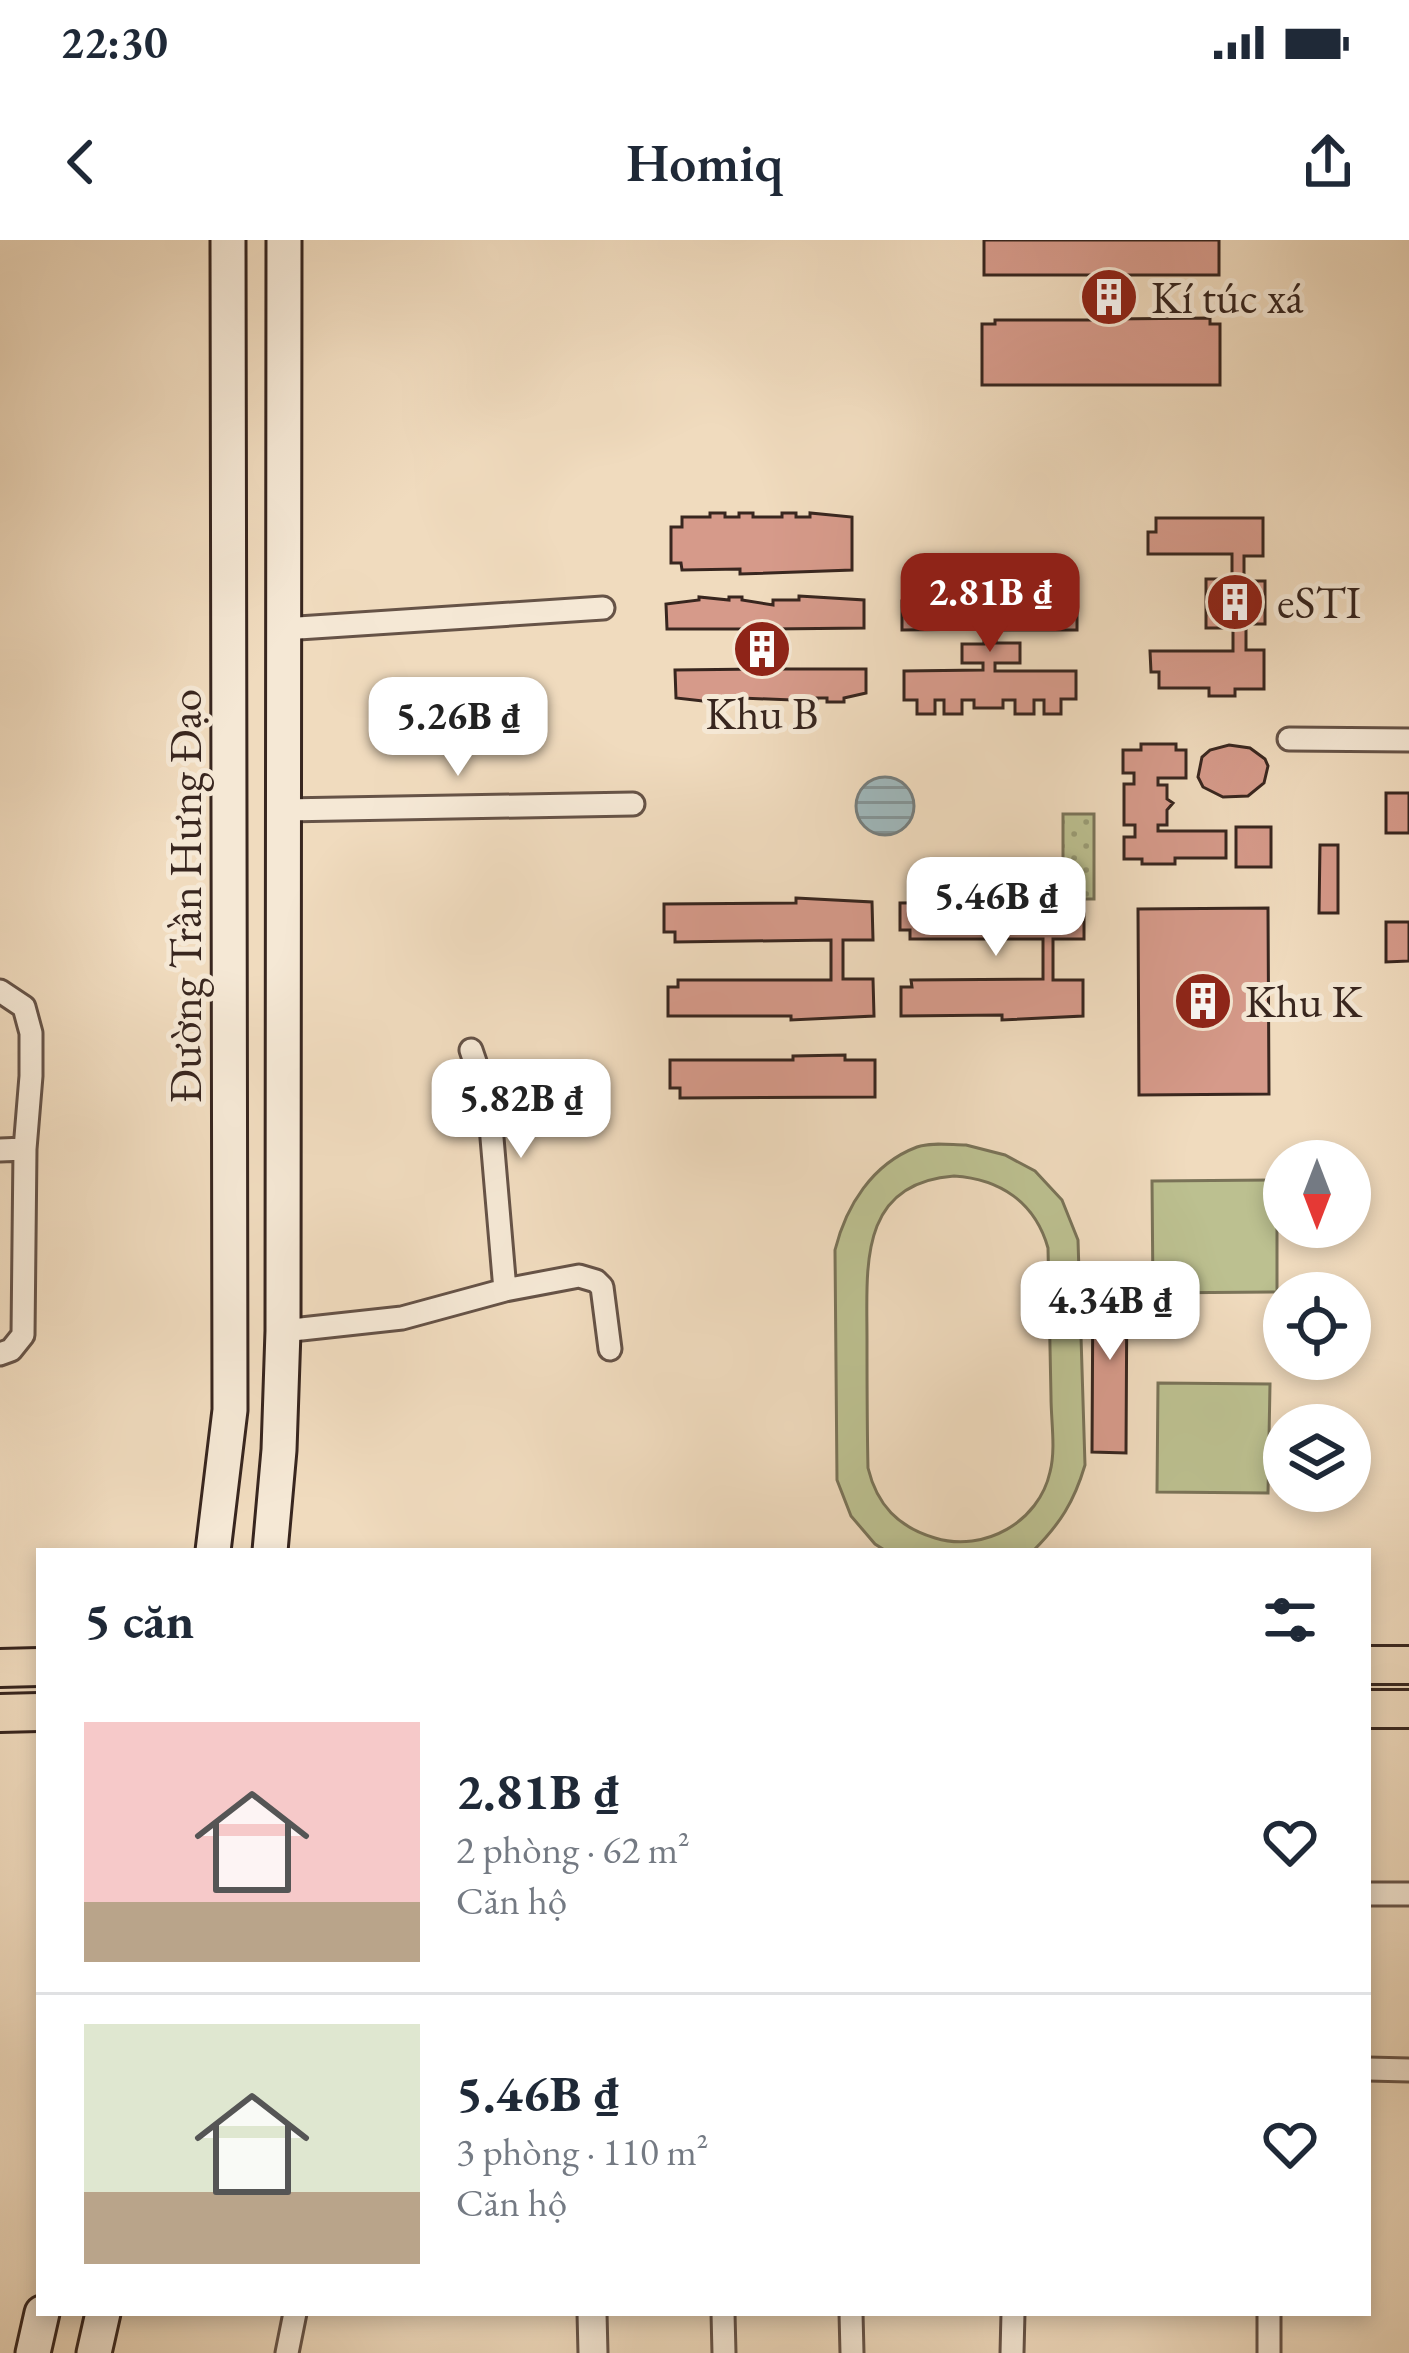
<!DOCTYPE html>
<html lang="vi">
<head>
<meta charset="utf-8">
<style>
	:root { --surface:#fff; --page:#f2f2f3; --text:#1f2937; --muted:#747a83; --line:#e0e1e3; --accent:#8f2418 }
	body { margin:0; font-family:"EB Garamond",serif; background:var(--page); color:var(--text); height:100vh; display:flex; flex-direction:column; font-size:45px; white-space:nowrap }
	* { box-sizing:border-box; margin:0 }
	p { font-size:39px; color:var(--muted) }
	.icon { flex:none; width:66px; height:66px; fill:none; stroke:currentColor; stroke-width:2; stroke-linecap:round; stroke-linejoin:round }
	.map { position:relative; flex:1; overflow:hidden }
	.panel { position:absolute; left:36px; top:1308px; width:1335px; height:768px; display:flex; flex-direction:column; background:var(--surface); border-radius:0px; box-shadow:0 6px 18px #0003 }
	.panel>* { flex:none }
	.needle { width:78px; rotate:180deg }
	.buttons { position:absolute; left:1263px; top:900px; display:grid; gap:24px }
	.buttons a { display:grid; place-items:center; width:108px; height:108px; border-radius:50%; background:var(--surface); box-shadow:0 6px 18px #0003; font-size:60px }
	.price { position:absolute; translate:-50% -102px; padding:0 27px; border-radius:24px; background:#fff; color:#222; font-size:39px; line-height:78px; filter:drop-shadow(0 3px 6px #0008) }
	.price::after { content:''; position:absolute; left:50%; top:72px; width:36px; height:27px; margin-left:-18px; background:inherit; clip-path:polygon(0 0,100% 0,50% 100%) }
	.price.selected { background:var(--accent); color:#fff }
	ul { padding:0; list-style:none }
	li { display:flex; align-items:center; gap:36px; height:300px; padding:0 48px }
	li+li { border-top:3px solid var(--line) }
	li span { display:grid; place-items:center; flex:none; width:336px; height:240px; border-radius:0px; color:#555 }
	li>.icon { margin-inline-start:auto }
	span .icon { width:144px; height:144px; fill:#fffc; stroke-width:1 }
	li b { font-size:51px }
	h2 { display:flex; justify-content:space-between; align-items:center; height:144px; padding:0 48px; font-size:51px }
	.status { display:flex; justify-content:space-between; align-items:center; height:84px; padding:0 60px; background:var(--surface); direction:ltr }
	.status svg { height:33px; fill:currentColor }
	header { display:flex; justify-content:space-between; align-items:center; height:156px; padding:0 48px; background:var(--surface); font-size:54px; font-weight:600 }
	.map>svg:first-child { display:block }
	.grass { fill:url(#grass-dots); stroke:#7a7358; stroke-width:3 }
	.pitch { fill:#bcc090; stroke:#7a7358; stroke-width:3; fill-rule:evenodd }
	.water { fill:url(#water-rules); stroke:#767e7d; stroke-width:3 }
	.building { fill:#d69a8a; stroke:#38261f; stroke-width:3 }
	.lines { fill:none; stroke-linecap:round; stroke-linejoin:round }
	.minor-casing { stroke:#665347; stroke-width:27 }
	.tertiary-casing { stroke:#665347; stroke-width:33 }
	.secondary-casing { stroke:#38261f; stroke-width:39 }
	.primary-casing { stroke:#38261f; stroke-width:42 }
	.minor { stroke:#f5e8d5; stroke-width:21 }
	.tertiary { stroke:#f5e8d5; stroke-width:27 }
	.secondary { stroke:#f5e8d5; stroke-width:33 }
	.primary { stroke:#f0dbbe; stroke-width:36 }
	.labels { text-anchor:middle; stroke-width:10; stroke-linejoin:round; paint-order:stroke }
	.poi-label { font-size:45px; fill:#38261f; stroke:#f5e8d5; text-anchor:start }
	.street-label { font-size:45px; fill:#38261f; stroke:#f5e8d5 }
</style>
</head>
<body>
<div class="status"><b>22:30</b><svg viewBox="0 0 49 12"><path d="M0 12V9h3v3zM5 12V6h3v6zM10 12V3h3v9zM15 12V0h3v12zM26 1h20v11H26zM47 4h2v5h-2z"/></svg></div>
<header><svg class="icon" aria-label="back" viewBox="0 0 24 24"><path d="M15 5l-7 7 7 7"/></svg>Homiq<svg class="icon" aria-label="share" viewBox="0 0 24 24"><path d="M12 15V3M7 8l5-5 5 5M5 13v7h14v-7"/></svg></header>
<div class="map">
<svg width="1409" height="2113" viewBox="0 0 1409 2113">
	<defs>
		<pattern id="grass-dots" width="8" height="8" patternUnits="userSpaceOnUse" patternTransform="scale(3)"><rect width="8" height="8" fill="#bcc090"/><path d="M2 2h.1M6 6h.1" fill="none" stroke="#9a9c75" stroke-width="1.8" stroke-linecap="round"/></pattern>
		<pattern id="water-rules" width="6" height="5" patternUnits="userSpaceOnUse" patternTransform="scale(3)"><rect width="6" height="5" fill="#9fb8bc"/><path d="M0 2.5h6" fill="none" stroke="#839598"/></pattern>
	</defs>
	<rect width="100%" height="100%" fill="#f0dbbe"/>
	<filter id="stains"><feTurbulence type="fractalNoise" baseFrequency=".00167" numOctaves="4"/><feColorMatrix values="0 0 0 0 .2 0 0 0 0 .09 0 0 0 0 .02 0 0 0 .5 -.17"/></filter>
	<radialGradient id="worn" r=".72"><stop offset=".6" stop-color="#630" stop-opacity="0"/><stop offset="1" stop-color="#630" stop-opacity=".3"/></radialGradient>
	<path class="grass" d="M1063,574h31v85h-31z"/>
	<path class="pitch" d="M966,905l39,10 30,16 27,29 16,40 7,225c-11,37 -25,59 -52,86h-147l-11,-7 -24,-28 -14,-36 -2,-230c11,-44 37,-86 82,-103 14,-5 34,-2 49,-2zM954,936c46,3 81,26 94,72 1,50 2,99 3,149 0,24 5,52 -1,75 -11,50 -66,81 -115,66 -37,-11 -58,-33 -67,-70 -1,-43 -1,-86 -1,-129 0,-72 -9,-156 87,-163z
		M1277,940v112l-124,1 -1,-112z
		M1158,1143l112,1 -2,109 -111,-1z"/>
	<path class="water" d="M856 566a29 29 0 1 1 58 0a29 29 0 1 1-58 0Z"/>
	<path class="building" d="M984,0h235v35h-107v44l98,-1v6h10v61h-238v-61h13v-4h111v-45h-122z
		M710,273h15v4h14v-4h14v4h29v-4h14v4h14v-4l42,4v53l-112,4v-5l-58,1 -1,-7h-10v-36h11v-10h28z
		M1156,278h107v38h-19v25h21v43h-19v26h18v39h-29v7h-26v-8h-50v-16h-8l-1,-21h83v-23h-27v-49h26v-25h-84v-22h8z
		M799,356l65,4v28l-92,1v40h94v24l-22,5v4h-17v-4h-10v3l-75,-3v4h-17v-4h-13v4l-36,-4 -1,-28 85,-1v-11h-9v-19h8v-10h-92l-1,-25 33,-4v-3l30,3v-3h13v3l31,5v-5h26z
		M1017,357l60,4v29h-81v13h24v20h-25v8h81v28h-15v15h-17v-14h-10v14h-19v-14h-12v8h-29v-8h-12v14h-18v-14h-9v14h-18v-14h-13v-29l79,-1v-7h-21v-19h22v-15l-82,1v-29l57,-3v3l31,5v-5h27z
		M1141,504h35v6h10v28h-28v7h9v14l6,4 -6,7v15h-9v6h68v27h-51v6h-33v-5h-18v-22h11v-12h-11v-41h10v-11h-11v-23h18z
		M1229,505l21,3 15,11 3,7 -4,17 -16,13 -25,1 -20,-10 -5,-10 4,-20 8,-7z
		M1386,553h23v40h-23z
		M1236,587h35v40h-35z
		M1320,605h18v68h-19z
		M796,658l76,4 1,38h-30v39h30l1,37 -83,4v-4h-123v-29h10v-7h153v-40l-156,2v-10h-11v-28l132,-1z
		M1004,658l80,3v38h-31v41h30v36l-81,4v-5l-101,1v-29h11l-1,-7 132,-1v-40h-133v-9h-10v-27l104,-1z
		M1268,668l1,186 -130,1 -1,-186z
		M1386,682h23v39l-23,1z
		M845,815v5h30v37l-195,1v-10h-10v-28h123v-4z
		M1093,1034h34l-1,179 -34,-1z"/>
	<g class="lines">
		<g class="minor-casing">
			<path id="minor" d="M283,389l320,-21
				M1289,499l120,1
				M284,570l349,-6
				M0,751l24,16 7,26v43l-6,73 -2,186 -12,15 -11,4
				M471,810l18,53 16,187
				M0,910l25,-1
				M283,1091l119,-13 103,-28 74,-14 17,5 6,6 8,62
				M1368,1654h41
				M1368,1829l41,1
				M723,2073l1,40
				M851,2073l1,40
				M1269,2073v40
				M287,2113l8,-40
				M1012,2113l1,-40"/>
		</g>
		<g class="tertiary-casing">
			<path id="tertiary" d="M592,2073l1,40"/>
		</g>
		<g class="secondary-casing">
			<path id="secondary" d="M213,1311l17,-141 -2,-1170
				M270,1311l9,-101 4,-119 1,-1091
				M33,2113l9,-40
				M94,2113l9,-40"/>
		</g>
		<g class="primary-casing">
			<path id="primary" d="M1368,1425h41
				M0,1428l39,-1
				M1368,1469h41
				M0,1473l39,-1"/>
		</g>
		<use href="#minor" class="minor"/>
		<use href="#tertiary" class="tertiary"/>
		<use href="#secondary" class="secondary"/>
		<use href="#primary" class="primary"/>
	</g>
	<defs>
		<g id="building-disc" transform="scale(3)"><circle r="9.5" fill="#8f2418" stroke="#f5e8d5"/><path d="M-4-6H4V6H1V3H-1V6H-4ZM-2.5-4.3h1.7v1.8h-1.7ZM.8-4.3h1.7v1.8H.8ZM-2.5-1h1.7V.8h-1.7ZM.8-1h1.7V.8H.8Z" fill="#fff"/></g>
	</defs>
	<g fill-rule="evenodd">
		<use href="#building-disc" x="1109" y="57"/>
		<use href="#building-disc" x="1235" y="362"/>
		<use href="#building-disc" x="762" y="409"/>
		<use href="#building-disc" x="1203" y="761"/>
	</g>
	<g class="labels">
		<g class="poi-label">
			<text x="1151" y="73">Kí túc xá</text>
			<text x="1277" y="378">eSTI</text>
			<text x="762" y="489" text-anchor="middle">Khu B</text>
			<text x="1245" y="777">Khu K</text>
		</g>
		<g class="street-label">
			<text transform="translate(185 656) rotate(-90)" y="16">Đường Trần Hưng Đạo</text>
		</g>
	</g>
	<rect width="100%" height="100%" filter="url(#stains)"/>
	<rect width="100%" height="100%" fill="url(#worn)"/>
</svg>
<div class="buttons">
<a><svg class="needle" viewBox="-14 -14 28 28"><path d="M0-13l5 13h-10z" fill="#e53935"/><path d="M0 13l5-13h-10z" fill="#747a83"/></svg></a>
<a><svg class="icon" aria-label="locate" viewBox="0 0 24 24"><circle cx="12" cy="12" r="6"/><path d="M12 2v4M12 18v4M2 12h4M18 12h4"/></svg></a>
<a><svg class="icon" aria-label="layers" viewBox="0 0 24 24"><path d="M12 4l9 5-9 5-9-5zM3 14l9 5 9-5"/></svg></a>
</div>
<b class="price selected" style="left:990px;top:415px">2.81B ₫</b>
<b class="price" style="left:458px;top:539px">5.26B ₫</b>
<b class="price" style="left:996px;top:719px">5.46B ₫</b>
<b class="price" style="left:521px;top:921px">5.82B ₫</b>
<b class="price" style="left:1110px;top:1123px">4.34B ₫</b>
<section class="panel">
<h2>5 căn<svg class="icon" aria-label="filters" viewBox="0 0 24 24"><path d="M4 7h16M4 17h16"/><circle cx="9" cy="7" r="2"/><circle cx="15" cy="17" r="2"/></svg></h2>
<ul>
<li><span style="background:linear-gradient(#f6c9c9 75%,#b9a48a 0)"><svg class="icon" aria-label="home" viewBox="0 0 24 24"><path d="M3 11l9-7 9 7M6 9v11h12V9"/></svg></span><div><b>2.81B ₫</b><p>2 phòng · 62 m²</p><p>Căn hộ</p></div><svg class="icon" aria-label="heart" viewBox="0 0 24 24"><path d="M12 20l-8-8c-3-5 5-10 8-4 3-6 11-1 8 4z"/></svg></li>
<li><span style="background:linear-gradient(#dfe7d0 70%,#b9a48a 0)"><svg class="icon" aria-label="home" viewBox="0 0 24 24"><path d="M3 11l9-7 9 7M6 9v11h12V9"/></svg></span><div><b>5.46B ₫</b><p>3 phòng · 110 m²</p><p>Căn hộ</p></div><svg class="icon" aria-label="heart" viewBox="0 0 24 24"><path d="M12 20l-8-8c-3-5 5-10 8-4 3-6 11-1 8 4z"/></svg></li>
</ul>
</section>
</div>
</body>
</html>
